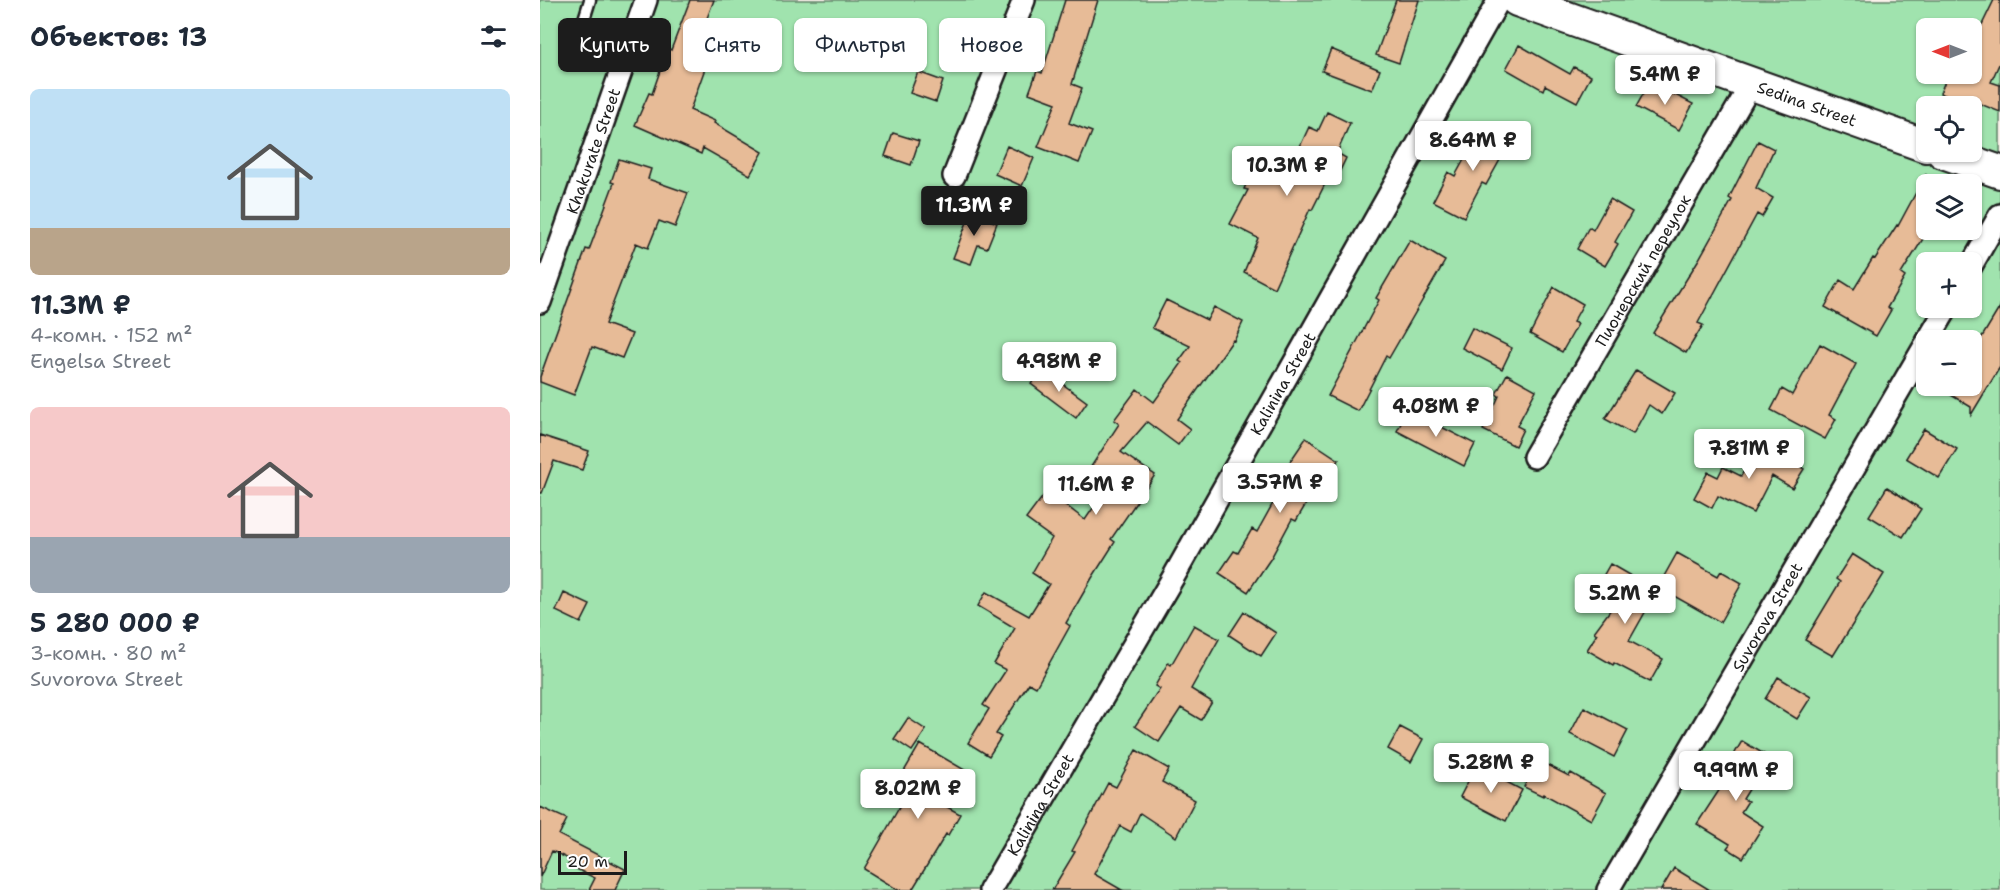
<!DOCTYPE html>
<html lang="ru">
<head>
<meta charset="utf-8">
<style>
	:root { --surface:#fff; --page:#f2f2f3; --text:#1f2937; --muted:#747a83; --accent:#1c1c1c }
	body { margin:0; font-family:"Shantell Sans",sans-serif; background:var(--page); color:var(--text); height:100vh; display:flex; flex-direction:column; font-size:22px; white-space:nowrap }
	* { box-sizing:border-box; margin:0 }
	p { font-size:20px; color:var(--muted) }
	.icon { flex:none; width:33px; height:33px; fill:none; stroke:currentColor; stroke-width:2; stroke-linecap:round; stroke-linejoin:round }
	.map { position:relative; flex:1; overflow:hidden }
	.drawer { display:flex; flex-direction:column; background:var(--surface); width:540px }
	.drawer>* { flex:none }
	.banner { position:absolute; left:18px; top:18px; width:570px; height:54px; display:flex; gap:12px }
	.needle { width:39px; rotate:270deg }
	.fabs { position:absolute; left:1376px; top:18px; display:grid; gap:12px }
	.fabs a { display:grid; place-items:center; width:66px; height:66px; border-radius:9px; background:var(--surface); box-shadow:0 2px 4px #0004; font-size:30px }
	.scale { position:absolute; left:18px; bottom:15px; width:69px; box-sizing:border-box; padding-left:6px; border:3px solid #1c1c1c; border-top:0; font-size:16px; line-height:21px; white-space:nowrap; color:#1c1c1c; -webkit-text-stroke:4px #fff; paint-order:stroke }
	.price { position:absolute; translate:-50% -51px; padding:0 14px; border-radius:6px; background:#fff; color:#222; font-size:20px; line-height:39px; filter:drop-shadow(0 2px 3px #0008) }
	.price::after { content:''; position:absolute; left:50%; top:36px; width:18px; height:14px; margin-left:-9px; background:inherit; clip-path:polygon(0 0,100% 0,50% 100%) }
	.price.current { background:var(--accent); color:#fff }
	ul { padding:0; list-style:none }
	li { display:grid; align-content:center; gap:12px; height:318px; padding:0 30px }
	li span { display:grid; place-items:center; height:186px; border-radius:9px; color:#555 }
	li>.icon { margin-inline-start:auto }
	span .icon { width:108px; height:108px; fill:#fffc; stroke-width:1 }
	li b { font-size:26px }
	h2 { display:flex; justify-content:space-between; align-items:center; height:72px; padding:0 30px; font-size:26px }
	.chip { padding:0 21px; border-radius:9px; background:var(--surface); box-shadow:0 2px 4px #0004; font-size:21px; line-height:54px }
	.chip.current { background:var(--accent); color:#fff }
	main { display:flex; flex:1; min-height:0 }
	.map>svg:first-child { display:block }
	.green { fill:#a0e3ae; stroke:#5e8065; stroke-width:1.5; fill-rule:evenodd }
	.building { fill:#e7bb97; stroke:#1c1c1c; stroke-width:1.5 }
	.lines { fill:none; stroke-linecap:round; stroke-linejoin:round }
	.lane-casing { stroke:#1c1c1c; stroke-width:15 }
	.street-casing { stroke:#1c1c1c; stroke-width:26 }
	.secondary-casing { stroke:#1c1c1c; stroke-width:36 }
	.lane { stroke:#fff; stroke-width:10 }
	.street { stroke:#fff; stroke-width:21 }
	.secondary { stroke:#fff; stroke-width:32 }
	.labels { text-anchor:middle; stroke-width:4.5; stroke-linejoin:round; paint-order:stroke }
	.street-label { font-size:16px; fill:#1c1c1c; stroke:#fff }
</style>
</head>
<body>
<main>
<section class="drawer">
<h2>Объектов: 13<svg class="icon" aria-label="filters" viewBox="0 0 24 24"><path d="M4 7h16M4 17h16"/><circle cx="9" cy="7" r="2"/><circle cx="15" cy="17" r="2"/></svg></h2>
<ul>
<li><span style="background:linear-gradient(#bfe0f5 75%,#b9a48a 0)"><svg class="icon" aria-label="home" viewBox="0 0 24 24"><path d="M3 11l9-7 9 7M6 9v11h12V9"/></svg></span><div><b>11.3M ₽</b><p>4-комн. · 152 m²</p><p>Engelsa Street</p></div></li>
<li><span style="background:linear-gradient(#f6c9c9 70%,#9aa5b1 0)"><svg class="icon" aria-label="home" viewBox="0 0 24 24"><path d="M3 11l9-7 9 7M6 9v11h12V9"/></svg></span><div><b>5 280 000 ₽</b><p>3-комн. · 80 m²</p><p>Suvorova Street</p></div></li>
</ul>
</section>
<div class="map">
<svg width="1460" height="890" viewBox="0 0 1460 890">
	<rect width="100%" height="100%" fill="#faf1ea"/>
	<filter id="ink" filterUnits="userSpaceOnUse"><feTurbulence type="fractalNoise" baseFrequency=".0167" numOctaves="2"/><feDisplacementMap in="SourceGraphic" scale="12" xChannelSelector="R" yChannelSelector="G"/><feConvolveMatrix kernelMatrix="1 2 1 2 8 2 1 2 1" color-interpolation-filters="sRGB"/></filter>
	<g filter="url(#ink)">
		<path class="green" d="M0,0h1460v890h-1460zM1386,28h45v46h-45zM1386,106h45v46h-45zM1386,184h45v46h-45zM1386,262h45v46h-45zM1386,340h45v46h-45z"/>
		<path class="building" d="M150,0h24l-22,57 15,6 -17,47 25,11 -1,2 49,29 -13,23 -47,-27 -2,6 -66,-29 14,-32 3,1 16,-46 3,2z
			M525,0h33l-26,84 10,4 -13,35 23,9 -13,31 -41,-16 18,-44 -27,-10 8,-22 5,2z
			M856,0h23l-20,63 -23,-8z
			M1454,0h6v62l-9,20 9,3v27l-37,-15 -2,5 -21,-9 8,-19h23v-39l5,2z
			M979,45l51,29 4,-7 17,9 -14,26 -32,-17 -2,5 -37,-21z
			M791,49l49,21 -8,20 -50,-19z
			M378,72l25,9 -7,21 -26,-9z
			M1110,82l43,22 -14,26 -43,-23z
			M787,112l23,11 -13,30 9,5 -11,23 -7,-3 -16,32 -2,-1 -36,79 -30,-16 14,-34 -28,-14 18,-34 -4,-1 4,-9 -9,-4 7,-19 38,14 2,-5 4,2 19,-41 9,4z
			M943,125l28,15 -25,45 -4,-2 -18,34 -31,-16 15,-29 7,4z
			M353,133l26,8 -8,24 -26,-9z
			M1218,141l16,8 -18,39 17,10 -11,19 -5,-3 -59,109 5,2 -17,28 -33,-20 46,-74 33,-59 -3,-2z
			M467,146l27,12 -12,28 -27,-12z
			M79,159l32,10 -3,10 40,14 -13,34 -16,-6 -11,27 -12,-5 -31,81 27,10 -10,24 -30,-11 -18,48 -34,-13v-5l46,-128 3,1 25,-67 -3,-1z
			M1386,174v60l-25,40 4,3 -18,31 4,2 -15,26 -51,-29 15,-27 14,9 19,-31 2,1 22,-34 1,1z
			M1070,199l22,13 -17,30 3,2 -13,22 -28,-17 12,-22 4,3z
			M431,212l26,11 -10,25 -9,-3 -7,19 -18,-6z
			M870,240l35,21 -56,97 -3,-2 -28,55 -30,-15 51,-96 -3,-2z
			M1014,287l29,17 -10,18 5,2 -16,28 -32,-18z
			M626,300l41,20 7,-13 29,15 -9,19 -1,-1 -56,79 13,10 -12,16 -31,-23 -26,30 34,23 -44,64 4,3 -23,36 -26,45 4,3 -34,61 -7,-4 -33,51 5,3 -12,19 -21,-13 21,-34 -6,-4 23,-35 -12,-6 21,-36 -37,-22 8,-14 43,24 20,-32 -17,-11 20,-35 -26,-19 21,-28 38,29 28,-41 -10,-6 -10,13 -10,-7 36,-55 -5,-4 23,-31 17,13 28,-39 -3,-2 11,-15 -38,-18z
			M1460,307v60l-29,48v-8l-35,-21h35v-31z
			M932,328l40,20 -10,21 -40,-21z
			M1280,344l36,20 -27,51 7,4 -11,20 -54,-29 11,-21 10,6z
			M502,369l45,33 -11,16 -45,-34z
			M1096,370l39,23 -13,21 -13,-9 -16,29 -28,-15z
			M967,374l29,16 -19,36 6,3 -8,17 -32,-16 16,-34 -3,-2z
			M868,410l67,34 -11,22 -67,-35z
			M1384,429l33,20 -18,29 -33,-20z
			M0,435l49,16 -7,19 -28,-9 -12,32h-2z
			M766,438l33,22 -19,27 -3,-2 -21,36 -4,-2 -21,39 -23,34 -29,-19 15,-22 4,2 14,-24 5,3 35,-63 -5,-3z
			M1222,442l42,27 -12,19 -20,-12 -19,37 -35,-17 -6,12 -18,-10 14,-26 10,5 5,-10 18,9z
			M1347,487l34,22 -18,28 -34,-21z
			M1137,553l41,23 3,-5 21,12 -22,39 -62,-35z
			M1312,554l32,20 -51,82 -28,-16 35,-58 -4,-3z
			M1070,564l47,27 -28,50 34,18 -13,23 -36,-19 -1,2 -26,-15 10,-16 -3,-2 26,-35 -22,-12z
			M24,593l26,12 -9,18 -25,-12z
			M704,612l32,21 -15,23 -32,-21z
			M654,625l25,14 -28,50 21,13 -11,18 -20,-12 -22,34 -24,-16 25,-37 -5,-3 13,-23 3,2z
			M1238,677l33,20 -14,22 -32,-20z
			M1044,707l44,23 -14,27 -44,-23z
			M368,718l18,12 -14,21 -18,-12z
			M860,727l23,12 -12,23 -23,-13z
			M1202,741l27,16 -26,42 5,2 -7,11 22,14 -20,32 -16,-10 3,-4 -33,-20 38,-58 -6,-3z
			M380,744l48,28 -21,35 13,7 -12,21 -2,-1 -34,56h-14l-34,-21 40,-70 -12,-7z
			M596,750l33,19 -7,13 33,18 -19,37 -36,-24 -9,19 -11,-6 -26,48 28,16h-70l23,-38 -3,-1 36,-68 8,4z
			M997,760l32,16 2,-3 35,20 -15,27 -47,-26 -1,2 -19,-9z
			M936,766l46,24 -16,31 -46,-24z
			M0,807l27,12 -8,16 66,34 -10,21h-26l6,-12 -27,-13 3,-5 -19,-9 -12,26z
			M1134,868l36,22h-49z"/>
		<g class="lines">
			<g class="lane-casing">
				<path id="lane" d="M31,61l19,-61"/>
			</g>
			<g class="street-casing">
				<g id="street">
					<path d="M414,176l70,-176"/>
					<path d="M1431,266l29,-51"/>
					<path id="s1" d="M0,302l106,-302"/>
					<path d="M1388,340l19,-32"/>
					<path id="s2" d="M994,457l218,-374"/>
					<path id="s3" d="M450,890l184,-314 325,-576"/>
					<path id="s4" d="M1068,890l318,-546"/>
				</g>
			</g>
			<g class="secondary-casing">
				<g id="secondary">
					<path id="s5" d="M977,0l409,146"/>
					<path d="M1403,152l57,20"/>
				</g>
			</g>
			<use href="#lane" class="lane"/>
			<use href="#street" class="street"/>
			<use href="#secondary" class="secondary"/>
		</g>
	</g>
	<g class="labels">
		<g class="street-label">
			<text dy="6" stroke="none"><textPath href="#s5" startOffset="308">Sedina Street</textPath></text>
			<text dy="6" stroke="none"><textPath href="#s1" startOffset="160">Khakurate Street</textPath></text>
			<text dy="6" stroke="none"><textPath href="#s2" startOffset="216">Пионерский переулок</textPath></text>
			<text dy="6" stroke="none"><textPath href="#s3" startOffset="585">Kalinina Street</textPath></text>
			<text dy="6" stroke="none"><textPath href="#s4" startOffset="316">Suvorova Street</textPath></text>
			<text dy="6" stroke="none"><textPath href="#s3" startOffset="99">Kalinina Street</textPath></text>
		</g>
	</g>
</svg>
<div class="fabs">
<a><svg class="needle" viewBox="-14 -14 28 28"><path d="M0-13l5 13h-10z" fill="#e53935"/><path d="M0 13l5-13h-10z" fill="#747a83"/></svg></a>
<a><svg class="icon" aria-label="locate" viewBox="0 0 24 24"><circle cx="12" cy="12" r="6"/><path d="M12 2v4M12 18v4M2 12h4M18 12h4"/></svg></a>
<a><svg class="icon" aria-label="layers" viewBox="0 0 24 24"><path d="M12 4l9 5-9 5-9-5zM3 14l9 5 9-5"/></svg></a>
<a>+</a>
<a>−</a>
</div>
<div class="scale">20 m</div>
<b class="price" style="left:1125px;top:106px">5.4M ₽</b>
<b class="price" style="left:933px;top:172px">8.64M ₽</b>
<b class="price" style="left:747px;top:197px">10.3M ₽</b>
<b class="price current" style="left:434px;top:237px">11.3M ₽</b>
<b class="price" style="left:519px;top:393px">4.98M ₽</b>
<b class="price" style="left:896px;top:438px">4.08M ₽</b>
<b class="price" style="left:1209px;top:480px">7.81M ₽</b>
<b class="price" style="left:740px;top:514px">3.57M ₽</b>
<b class="price" style="left:556px;top:516px">11.6M ₽</b>
<b class="price" style="left:1085px;top:625px">5.2M ₽</b>
<b class="price" style="left:951px;top:794px">5.28M ₽</b>
<b class="price" style="left:1196px;top:802px">9.99M ₽</b>
<b class="price" style="left:378px;top:820px">8.02M ₽</b>
<div class="banner">
<a class="chip current">Купить</a>
<a class="chip">Снять</a>
<a class="chip">Фильтры</a>
<a class="chip">Новое</a>
</div>
</div>
</main>
</body>
</html>
